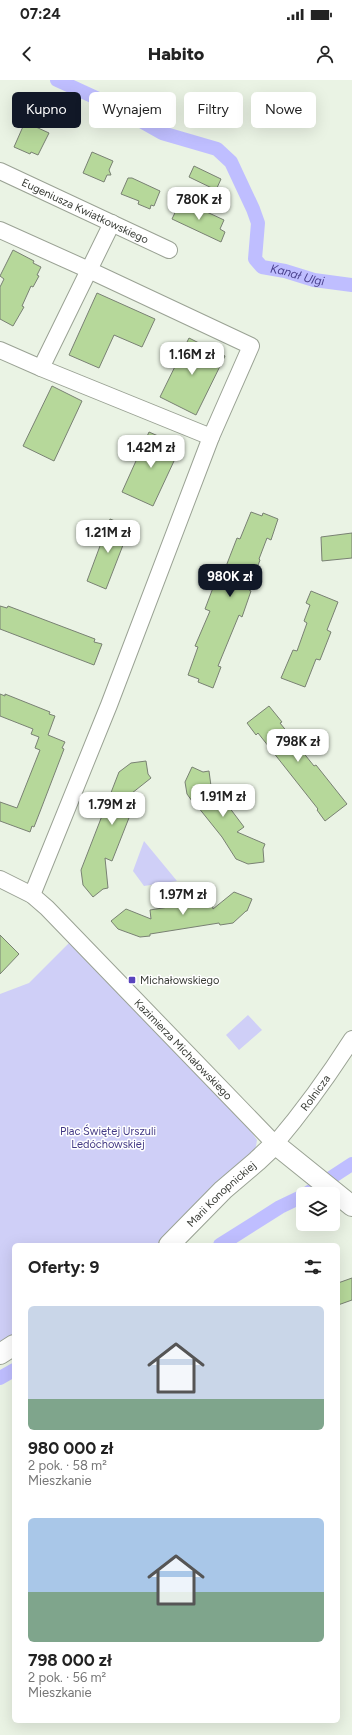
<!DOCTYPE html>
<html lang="pl">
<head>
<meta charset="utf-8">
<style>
	:root { --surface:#fff; --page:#f2f2f2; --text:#222; --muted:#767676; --accent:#111827 }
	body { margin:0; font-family:Figtree,sans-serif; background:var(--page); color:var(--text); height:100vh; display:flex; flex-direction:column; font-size:15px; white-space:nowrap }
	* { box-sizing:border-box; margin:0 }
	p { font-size:13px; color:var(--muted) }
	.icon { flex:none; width:22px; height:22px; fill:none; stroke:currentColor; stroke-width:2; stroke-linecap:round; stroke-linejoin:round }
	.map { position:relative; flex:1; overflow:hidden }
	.details { position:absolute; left:12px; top:1163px; width:328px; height:480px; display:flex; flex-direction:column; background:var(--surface); border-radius:6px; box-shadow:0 4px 16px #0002 }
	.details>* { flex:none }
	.banner { position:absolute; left:12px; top:12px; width:328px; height:36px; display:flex; gap:8px }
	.buttons { position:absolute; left:296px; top:1107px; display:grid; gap:8px }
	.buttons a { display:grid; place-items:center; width:44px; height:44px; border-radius:6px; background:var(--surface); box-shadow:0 4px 16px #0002; font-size:20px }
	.price { position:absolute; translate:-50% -34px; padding:0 9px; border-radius:8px; background:#fff; color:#222; font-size:13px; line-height:26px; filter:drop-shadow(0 1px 2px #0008) }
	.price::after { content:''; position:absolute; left:50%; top:24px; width:12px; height:9px; margin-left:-6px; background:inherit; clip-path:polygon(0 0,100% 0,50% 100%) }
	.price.selected { background:var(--accent); color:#fff }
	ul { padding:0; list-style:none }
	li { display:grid; align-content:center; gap:8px; height:212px; padding:0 16px }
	li span { display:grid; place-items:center; height:124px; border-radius:6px; color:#555 }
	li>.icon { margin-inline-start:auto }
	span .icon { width:72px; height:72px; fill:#fffc; stroke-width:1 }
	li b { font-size:17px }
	h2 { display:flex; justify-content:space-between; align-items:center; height:48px; padding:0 16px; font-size:17px }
	.tag { padding:0 14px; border-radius:6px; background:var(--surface); box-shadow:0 4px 16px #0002; font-size:14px; line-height:36px }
	.tag.selected { background:var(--accent); color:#fff }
	.status { display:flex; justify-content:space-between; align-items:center; height:28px; padding:0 20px; background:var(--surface); direction:ltr }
	.status svg { height:11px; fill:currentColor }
	header { display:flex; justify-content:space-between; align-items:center; height:52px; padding:0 16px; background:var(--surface); font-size:18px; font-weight:800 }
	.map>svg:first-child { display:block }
	.green { fill:#cfcff7 }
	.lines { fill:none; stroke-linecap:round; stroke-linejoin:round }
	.canal { stroke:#bfbeff; stroke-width:14 }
	.building { fill:#b6d89a; stroke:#798173 }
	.minor-casing { stroke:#9aa294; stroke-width:18 }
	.tertiary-casing { stroke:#9aa294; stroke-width:22 }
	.minor { stroke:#fff; stroke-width:16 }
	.tertiary { stroke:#fff; stroke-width:20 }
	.poi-dot { fill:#5944bd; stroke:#fff; stroke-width:1.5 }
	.labels { text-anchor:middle; stroke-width:3; stroke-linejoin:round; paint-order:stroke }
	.street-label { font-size:11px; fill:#393c36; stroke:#fff }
	.poi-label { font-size:11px; fill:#393c36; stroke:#fff; text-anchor:start }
	.park-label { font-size:11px; fill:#433a85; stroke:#fff }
	.water-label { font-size:12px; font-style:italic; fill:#4c438f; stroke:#fff }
</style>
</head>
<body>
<div class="status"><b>07:24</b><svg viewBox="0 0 49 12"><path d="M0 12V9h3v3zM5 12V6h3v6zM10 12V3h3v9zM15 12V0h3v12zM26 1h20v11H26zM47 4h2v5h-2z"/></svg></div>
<header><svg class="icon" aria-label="back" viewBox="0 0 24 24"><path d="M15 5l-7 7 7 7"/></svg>Habito<svg class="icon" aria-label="person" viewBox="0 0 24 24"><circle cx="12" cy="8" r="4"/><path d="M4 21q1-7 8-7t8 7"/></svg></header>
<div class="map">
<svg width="352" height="1655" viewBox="0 0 352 1655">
	<rect width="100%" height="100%" fill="#eaf3e4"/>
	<path class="green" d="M144,761l33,40 -33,5 -11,-15z
		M69,863l141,142 38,42 9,13 -2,12 -96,93h-145v94l-14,8v-353l29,-11z
		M248,935l14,15 -23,20 -13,-15z"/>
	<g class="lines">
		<g class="canal">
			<path id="s1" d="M57,0l59,27 46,26 55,16 14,13 22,47 5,14 -3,36 7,8 23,4 29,9 38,5"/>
			<path d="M306,1114l46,-30"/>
			<path d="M220,1165l60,-38 23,-11"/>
			<path d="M0,1298l14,-8"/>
		</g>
	</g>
	<path class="building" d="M25,42l24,11 -11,22 -7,-3 -1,2 -16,-7z
		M92,72l21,9 -4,9 2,5h-4l-3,7 -21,-9z
		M194,86l27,13 -5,11 -27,-13z
		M128,98h4l28,13 -6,15 -3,-1 -1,4 -12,-5 1,-3 -18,-7z
		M181,120l43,20 -4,9 5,3 -4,10 -49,-23z
		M13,170l21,11 -1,2 8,4 -4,8 2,1 -6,11 -2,-1 -9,20 2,1 -11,19 -13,-7v-32l4,-8 -4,-3z
		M97,213l58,26 -13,28 -28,-12 -15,33 -30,-13z
		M189,258l36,18 -29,59 -36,-18z
		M52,306l30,15 -28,60 -31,-15z
		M149,352l32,14 -28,60 -31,-14z
		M251,432l11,4 1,-3 15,6 -7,21 -4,-2 -8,21 1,1 -11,30 2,1 -9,26 -3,-2 -21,51 3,1 -8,21 -15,-6 1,-3 -11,-4 10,-28 -3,-1 15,-35 -5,-2 14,-37 4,2 14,-36 3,1z
		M110,439l20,8 -24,62 -19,-8z
		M352,453v25l-30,3 -1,-24z
		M311,511l27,11 -11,28 4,2 -11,28 -4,-1 -11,28 -24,-9 12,-28 4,1 10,-28 -3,-2 6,-16 -4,-2z
		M0,526l7,2 1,-2 87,33 -1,3 8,2 -8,21 -94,-36z
		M0,614l5,2v-2l45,18 -1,2 6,2 -7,19 17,7 -3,6 2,1 -23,60 -7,18 -2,-1 -2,6 -30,-11v-19l17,6 23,-58 -5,-2 4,-11 -8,-3 2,-5 -33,-13z
		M269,626l13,16 -2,1 12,15 2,-1 6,8 -2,1 16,20 2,-1 31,39 -22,17 -8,-11 1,-1 -60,-76 -2,2 -9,-12z
		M146,681l2,13 3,4 -24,19 9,3 -24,61 -7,-3 3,30 -5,1 -10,8 -10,-12 -2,-15 38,-98 12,-9z
		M192,687l11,5 6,-1 4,30 7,-6 24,32 -7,5 28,12 -2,5 1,13 -16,2 -12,-5 -14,-22 -24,-30 -1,1 -10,-14 -2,-12z
		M234,812l18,7 -5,12h-1l-13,12 -13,2 -1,-2 -69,11v2l-10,1 -22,-8 -7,-8 15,-12 25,10 -1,-9 62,-10 1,9z
		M0,855l19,19 -19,20z
		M352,1198v22l-14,5v-22z"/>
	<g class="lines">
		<g class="minor-casing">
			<g id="minor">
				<path id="s2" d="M0,91l169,79"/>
				<path d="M0,150l89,40 -48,98 -41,-18"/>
				<path d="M41,288l170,69"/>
				<path id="s3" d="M0,799l32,16 15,13 228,236c28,-33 54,-69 77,-105"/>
				<path d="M32,815l77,-190 102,-268 40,-91 -162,-76 23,-47"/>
			</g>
		</g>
		<g class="tertiary-casing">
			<g id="tertiary">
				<path id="s4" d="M169,1165l54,-55 34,-29 18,-17 77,62"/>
				<path d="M0,1274l14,-9"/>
			</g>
		</g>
		<use href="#minor" class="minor"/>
		<use href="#tertiary" class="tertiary"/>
	</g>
	<rect class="poi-dot" x="128" y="896" width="8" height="8" rx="2"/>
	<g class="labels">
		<g class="street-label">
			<text dy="4" stroke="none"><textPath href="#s2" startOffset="94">Eugeniusza Kwiatkowskiego</textPath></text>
			<text dy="4" stroke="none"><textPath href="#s3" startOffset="252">Kazimierza Michałowskiego</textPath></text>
			<text dy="4" stroke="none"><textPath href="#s3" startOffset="449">Rolnicza</textPath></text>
			<text dy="4" stroke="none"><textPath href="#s4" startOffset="73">Marii Konopnickiej</textPath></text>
		</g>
		<g class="poi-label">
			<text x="140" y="904">Michałowskiego</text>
		</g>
		<g class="park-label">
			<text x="108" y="1055">Plac Świętej Urszuli<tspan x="108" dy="13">Ledóchowskiej</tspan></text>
		</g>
		<g class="water-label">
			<text dy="4" stroke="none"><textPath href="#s1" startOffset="344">Kanał Ulgi</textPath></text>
		</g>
	</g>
</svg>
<div class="buttons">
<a><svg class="icon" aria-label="layers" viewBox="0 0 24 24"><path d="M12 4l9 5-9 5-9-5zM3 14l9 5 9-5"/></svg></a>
</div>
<b class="price" style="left:199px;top:141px">780K zł</b>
<b class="price" style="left:192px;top:296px">1.16M zł</b>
<b class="price" style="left:151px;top:389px">1.42M zł</b>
<b class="price" style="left:108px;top:474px">1.21M zł</b>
<b class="price selected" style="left:230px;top:518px">980K zł</b>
<b class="price" style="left:298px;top:683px">798K zł</b>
<b class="price" style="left:223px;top:738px">1.91M zł</b>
<b class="price" style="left:112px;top:746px">1.79M zł</b>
<b class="price" style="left:183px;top:836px">1.97M zł</b>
<div class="banner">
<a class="tag selected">Kupno</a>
<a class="tag">Wynajem</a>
<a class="tag">Filtry</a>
<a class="tag">Nowe</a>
</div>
<section class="details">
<h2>Oferty: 9<svg class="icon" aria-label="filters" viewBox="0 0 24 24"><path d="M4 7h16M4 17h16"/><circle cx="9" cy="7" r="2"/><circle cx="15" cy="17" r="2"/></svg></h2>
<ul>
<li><span style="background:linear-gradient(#c9d6e8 75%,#7fa58c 0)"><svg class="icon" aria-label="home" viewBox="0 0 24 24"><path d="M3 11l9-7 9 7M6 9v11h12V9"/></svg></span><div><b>980 000 zł</b><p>2 pok. · 58 m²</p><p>Mieszkanie</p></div></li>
<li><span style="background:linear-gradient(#a9c7e8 60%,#7fa58c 0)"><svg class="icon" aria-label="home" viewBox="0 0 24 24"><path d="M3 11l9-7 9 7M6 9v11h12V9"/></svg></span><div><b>798 000 zł</b><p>2 pok. · 56 m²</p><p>Mieszkanie</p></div></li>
</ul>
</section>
</div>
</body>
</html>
